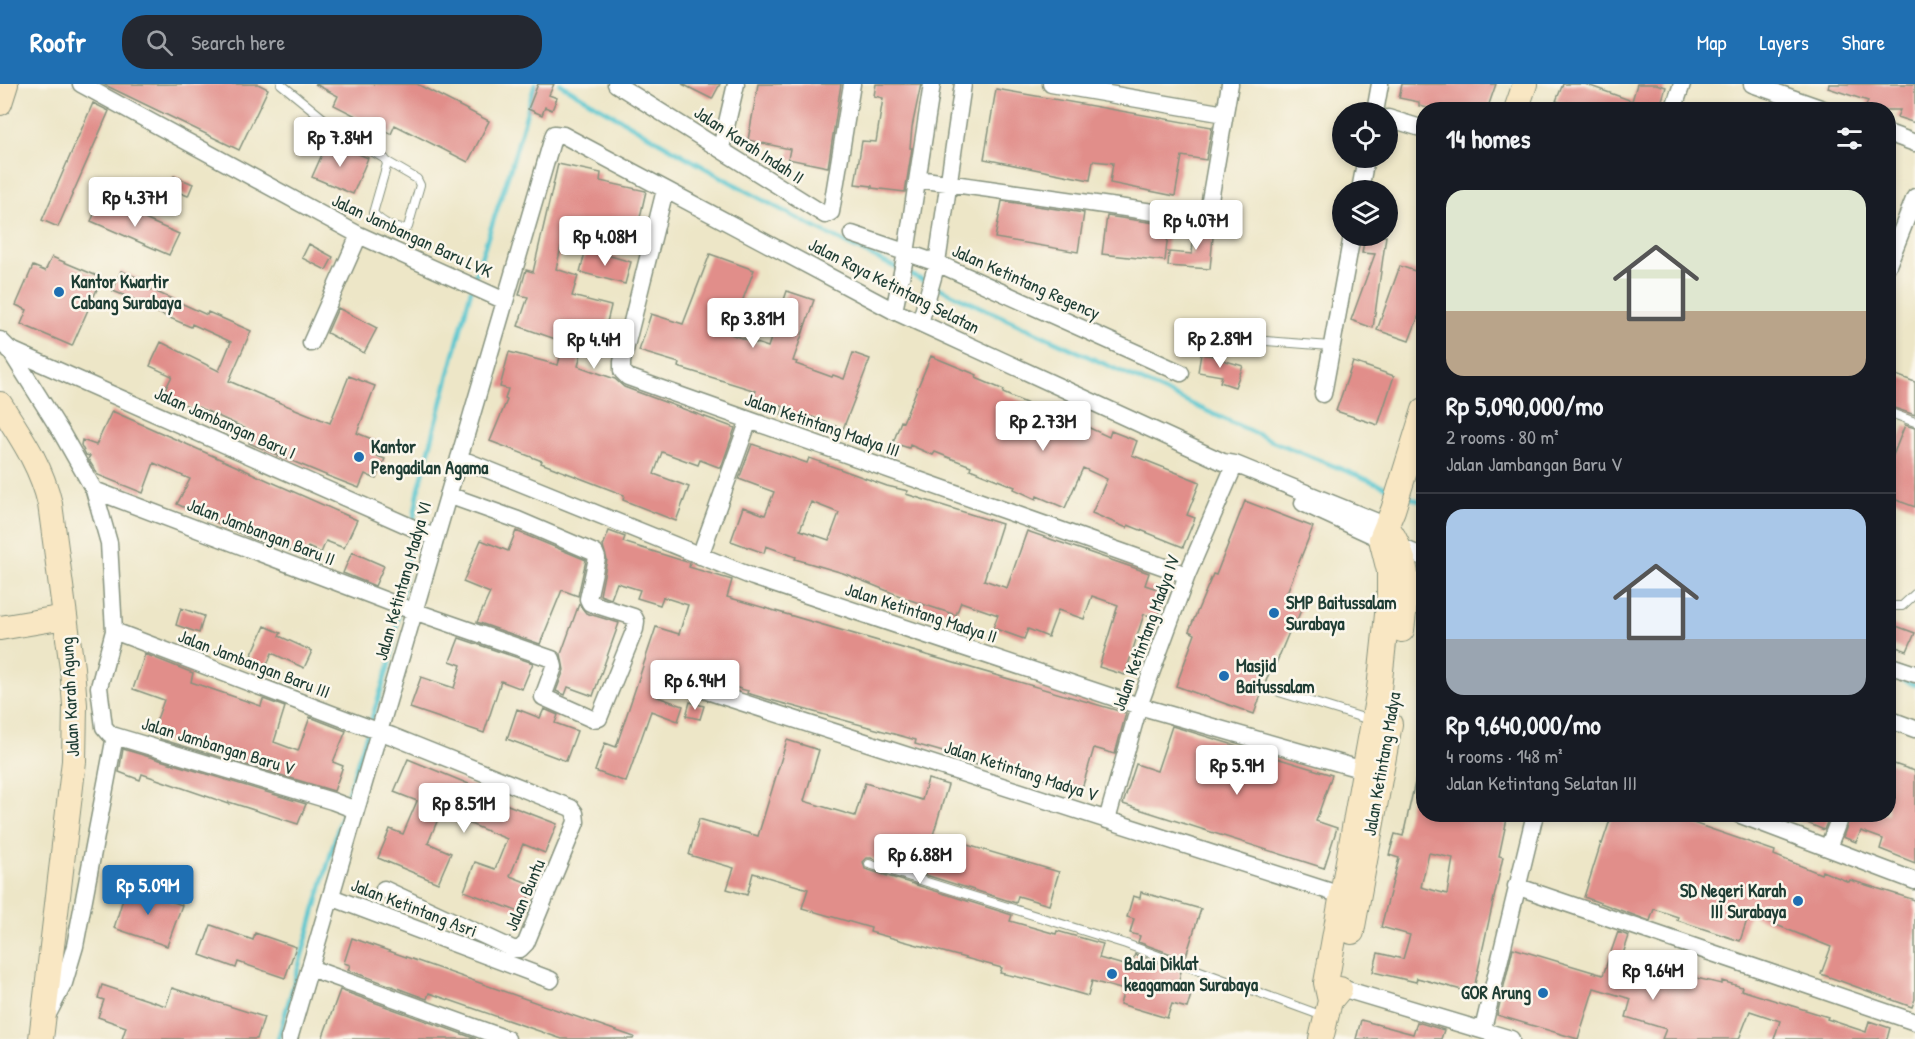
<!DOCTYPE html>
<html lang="en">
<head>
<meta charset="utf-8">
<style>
	:root { --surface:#171b24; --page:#242831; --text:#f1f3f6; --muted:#9ea1a6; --line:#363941; --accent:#1f6fb2 }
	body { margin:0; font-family:"Patrick Hand",sans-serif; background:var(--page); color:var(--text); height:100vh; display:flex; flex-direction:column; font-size:22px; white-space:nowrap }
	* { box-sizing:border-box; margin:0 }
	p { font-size:20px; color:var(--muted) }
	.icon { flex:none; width:33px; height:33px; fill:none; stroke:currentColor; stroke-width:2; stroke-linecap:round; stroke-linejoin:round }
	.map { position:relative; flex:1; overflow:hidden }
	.sheet { position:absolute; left:1416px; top:18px; width:480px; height:720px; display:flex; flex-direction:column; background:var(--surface); border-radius:24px; box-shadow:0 3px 9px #0003 }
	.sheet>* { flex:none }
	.controls { position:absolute; left:1332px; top:18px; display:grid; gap:12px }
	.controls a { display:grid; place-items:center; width:66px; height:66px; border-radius:50%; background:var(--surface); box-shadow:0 3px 9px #0003; font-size:30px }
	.price { position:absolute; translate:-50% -51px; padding:0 14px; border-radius:6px; background:#fff; color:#222; font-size:20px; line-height:39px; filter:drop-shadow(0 2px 3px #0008) }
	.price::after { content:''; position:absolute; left:50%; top:36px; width:18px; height:14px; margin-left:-9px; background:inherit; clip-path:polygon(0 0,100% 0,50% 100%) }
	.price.active { background:var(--accent); color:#fff }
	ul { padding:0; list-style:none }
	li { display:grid; align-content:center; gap:12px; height:318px; padding:0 30px }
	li+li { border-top:2px solid var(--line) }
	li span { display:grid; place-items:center; height:186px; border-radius:18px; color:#555 }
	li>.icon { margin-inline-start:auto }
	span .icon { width:108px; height:108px; fill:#fffc; stroke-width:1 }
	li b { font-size:26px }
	h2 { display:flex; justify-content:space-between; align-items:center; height:72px; padding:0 30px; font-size:26px }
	header { display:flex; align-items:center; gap:36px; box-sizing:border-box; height:84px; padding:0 30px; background:var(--accent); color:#fff }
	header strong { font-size:28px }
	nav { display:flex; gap:33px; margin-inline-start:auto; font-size:21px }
	.search { width:420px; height:54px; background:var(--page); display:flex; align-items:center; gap:15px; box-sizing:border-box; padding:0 21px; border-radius:24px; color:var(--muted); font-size:22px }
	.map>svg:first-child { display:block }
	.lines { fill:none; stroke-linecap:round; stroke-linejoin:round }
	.stream { stroke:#59c6cf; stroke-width:4.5 }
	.building { fill:#e18e8a; fill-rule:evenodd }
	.lane-casing { stroke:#86927e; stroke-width:10 }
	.street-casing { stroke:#86927e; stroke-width:19 }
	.secondary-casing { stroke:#86927e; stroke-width:26 }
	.lane { stroke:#fff; stroke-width:8 }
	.street { stroke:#fff; stroke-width:16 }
	.secondary { stroke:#f9e7c3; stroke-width:24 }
	.poi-dot { fill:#1f6fb2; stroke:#fbf7ec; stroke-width:2 }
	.labels { text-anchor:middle; stroke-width:5; stroke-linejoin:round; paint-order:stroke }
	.street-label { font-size:18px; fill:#1f3d34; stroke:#fbf7ec }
	.poi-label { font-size:18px; font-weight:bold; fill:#1f3d34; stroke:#fbf7ec; text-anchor:start }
</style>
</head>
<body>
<header>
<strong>Roofr</strong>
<div class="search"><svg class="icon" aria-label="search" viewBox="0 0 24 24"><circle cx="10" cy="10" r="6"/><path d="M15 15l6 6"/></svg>Search here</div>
<nav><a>Map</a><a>Layers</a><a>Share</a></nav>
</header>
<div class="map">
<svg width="1915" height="955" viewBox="0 0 1915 955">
	<rect width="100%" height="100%" fill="#fbf7ec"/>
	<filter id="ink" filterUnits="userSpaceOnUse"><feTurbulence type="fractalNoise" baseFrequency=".0167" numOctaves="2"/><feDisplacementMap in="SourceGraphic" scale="12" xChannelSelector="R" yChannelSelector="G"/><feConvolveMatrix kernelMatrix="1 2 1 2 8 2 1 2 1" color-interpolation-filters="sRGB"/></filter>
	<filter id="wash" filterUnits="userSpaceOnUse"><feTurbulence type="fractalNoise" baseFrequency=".008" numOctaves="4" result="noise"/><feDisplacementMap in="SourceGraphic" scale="24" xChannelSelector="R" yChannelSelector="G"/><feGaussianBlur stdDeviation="1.35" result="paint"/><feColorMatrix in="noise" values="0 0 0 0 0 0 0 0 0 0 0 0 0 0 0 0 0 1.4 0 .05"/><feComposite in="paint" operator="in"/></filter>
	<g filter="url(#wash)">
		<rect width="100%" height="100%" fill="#ede6c7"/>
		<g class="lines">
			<path class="stream" d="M560,0c120,70 240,141 367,198
				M473,198l38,-115 24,-83
				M935,202l335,154 123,50
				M1406,412l18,7
				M413,439l6,-34 52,-199
				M1888,591l27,10
				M278,955l72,-253 41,-127 21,-127"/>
		</g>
		<g id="blocks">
			<path class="building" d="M103,0h155l10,5 -29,61z
				M315,0h102l72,37 -21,41 -73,-37 -4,9 -57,-29 4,-9z
				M538,0h16l-5,11 8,3 -5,12 -7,-3 -3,8 -14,-6z
				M682,0h38l-8,15z
				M758,0h83l-13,83 -40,-8 2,-10 -42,-9z
				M876,0h45l-9,43 -2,21h2l-7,44 -33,-4v-2l-17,-2 7,-43 14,1 7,-44 -9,-2z
				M1402,0h94l-9,26h-51l-17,-4v-4l-20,-4z
				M1563,0h22l47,17 5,-17h19l10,3 -7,23h-98l2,-7 -7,-2z
				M1829,0h86v39l-18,-6 3,-7h-25l-9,-4 2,-5 -40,-13z
				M996,5l216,38 -6,33 -24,-4 -7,40 -65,-13 3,-20 -20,-2 -3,19 -106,-21z
				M93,19l16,8 -51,116 -16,-7z
				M328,57l40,17 -15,36 -41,-17z
				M558,80l43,9 -1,8 46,10 -10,44 -46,-9 -5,26 -24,-5 -5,22 22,7 -6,20 39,10 -9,36 -17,-5 -7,29 37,13 9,8 111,41 -14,40 -21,-8 -2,5 -36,-13 -8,22 35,13 -13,34 -53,-21 1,-5 -83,-32 1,-2 -52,-20 17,-41 -2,-1 3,-10 -8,-2 9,-35 49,13 6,-23 -46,-16 10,-29 -9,-2 7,-25 7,2z
				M174,92l19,8 -5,12 -20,-8z
				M101,116l78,34 -10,21 -78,-34z
				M1002,117l82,12 -6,39 -83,-14z
				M1107,132l62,9 -4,36 -63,-7z
				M1204,142h10l-4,43 -42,-3 1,-14 23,2 2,-26z
				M1365,152h21l-13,92 -22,-8 24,-66 -13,-1z
				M309,160l24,13 -7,13 -24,-12z
				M586,165l45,13 -6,22 -45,-12z
				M710,170l44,16 -24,64 38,13 19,-56 27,9 -21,61 4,1 -1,2 36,13 1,-2 11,4 9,-26 17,6 -27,70 -31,-12 -3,8 -28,-10 3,-8 -30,-11 2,-5 -78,-24 1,-4 -40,-12 12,-37 32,10z
				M52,173l50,21 -30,68 -51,-22 6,-14 -11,-5 17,-39 12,5z
				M1400,182l24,8v28l-15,39 -32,-11z
				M121,187l20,8 -2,5 68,31 1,-3 43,19 -22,50 39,17 62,25 19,-47 26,10 -18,47 22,9 -5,13 11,4 -9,20 -11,-5 -6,14 -31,-12 -79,-33 4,-11 -55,-25 -2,3 -33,-16 9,-18 -22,-10 11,-24 58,29 12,-29 -39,-18 -1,3 -40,-17 2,-3 -40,-16z
				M338,224l39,20 -13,25 -37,-20z
				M1201,270l18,3v2l24,7 -8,21 -15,-5 2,-6 -24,-4z
				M931,272l46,19 -1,3 28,12 -1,3 77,34 1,-3 28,13 2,-6 26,10 -5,14 68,27 -13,33 8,3 -12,29 -55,-22 -1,3 -35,-15 15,-34 -24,-11 -18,40 -28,-12 -1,3 -22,-10 1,-2 -45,-18 1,-3 -21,-8 -15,-6 -2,3 -23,-10 -1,3 -16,-5 8,-22 2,1z
				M1353,278l41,14 -16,49 -42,-14z
				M1888,288l27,10v33l-27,-9z
				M112,327l245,109 -13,28 -18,-7 -5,12 -13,-6 -4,10 -39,-17 -1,3 -11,-4 -56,-25 -20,-10 13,-25 -36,-16 -11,30 -45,-18 -10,-16 2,-3 -4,-1 -5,-10 1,-5 14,5z
				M1905,341l10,3v79l-27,-10v-29z
				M752,360l55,19 2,-5 78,28 21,5 -2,3 96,30 -18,56 23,8 20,-57 122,42 -4,12 21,7 -9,26 -13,-4 -19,61 -26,-8 19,-62 -26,-9 -8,23 -26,-9 -10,27 -20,-8 -4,10 -31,-11 5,-13 -37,-13 -5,13 -46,-15 -67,-27 -48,-14 1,-2 -30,-11 -2,7 -33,-12 12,-34 22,8 9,-23 -35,-13zM811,418l28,11 -10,27 -29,-10z
				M1245,417l68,26 -29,73 18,7 -9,24 -3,-1 -15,36 -3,-1 -18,49 -78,-28 19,-52 -6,-3 24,-57 3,1z
				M516,447l70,29 -8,36 -16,-6 -22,54 -63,-22 13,-29 -27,-11 18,-42 27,11z
				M609,447l16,6 -2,5 67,21 -1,4 43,13 -5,17 399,116 -11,41 -21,-6 -13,44 -101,-35 -3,8 -28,-9 1,-2 -35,-10 1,-4 -149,-41 -20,-6 1,-2 -57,-16h-6l-5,3 -17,-5 -8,23 28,10 -5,15 -27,-10 -25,71 -31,-11 10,-28 11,4 40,-120 23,7 9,-29 -25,-8 -3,8 -23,-7 3,-8 -23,-7 -6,16 -11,-4 7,-35 -4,-14z
				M352,468l32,14 -9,20 -32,-13z
				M579,520l7,9 33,10 -26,73 -25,-9 -3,8 -9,-4 8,-21 -3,-16z
				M181,524l23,8 -5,17 -23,-8z
				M1888,539l27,10 -8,18 -19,-7z
				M265,542l16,7 -2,3 33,15 -8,17 -32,-15 -8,19 -17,-7z
				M459,554l74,25 -11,26 -21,-8 -17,52 -74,-25 11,-31 33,11 7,-23 -11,-4z
				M145,570l48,19 -2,9 70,24 2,-7 22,8 -11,35 24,9 12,-34 36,14 -13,31 10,4 -9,25 -174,-52 2,-6 -9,-3 11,-30 -31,-11z
				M690,618l14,4 -4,13 -14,-3z
				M517,625l23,9 4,-9 14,6 -3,8 22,8 -11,30 -59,-22z
				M1172,642l160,49 -16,46 21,7 -13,40 -201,-64 13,-40 21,7z
				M787,656l32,10 -15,51 51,15 10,-33 57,17 6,-21 20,6 -15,50 126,37 -10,33 -31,-9 -2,7 -145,-45h-4l-4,4 2,7 147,46 -2,6 46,13 1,-3 46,13 -4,14 32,9 4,-13 46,17 -2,10 15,4 -7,23 -15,-4 -5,14 -47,-14 4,-14 -32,-9 -4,15 -52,-15 -36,-8 2,-5 -132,-36 1,-4 -69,-20 6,-19 -55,-16 -6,22 -20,-6 7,-21 -45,-13 10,-36 59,17z
				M123,665l183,55 -8,20 -69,-22v2l-87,-30 -2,6 -21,-8z
				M408,675l68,28 -2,5 83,32 -12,29 -22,-9 -13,32 23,9 -11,28 -58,-22 11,-29 20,7 12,-30 -66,-27 -13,31 23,10 -13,30 -60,-25 12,-29 13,5 14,-33 -23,-9z
				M1888,678l27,9v92l-35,-14 3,-10 -22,-8 -5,11 -13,-5 8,-23h37z
				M1418,685h6v45h84l-9,42 4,1 -30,136 -56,-15 -1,4 -43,-10 5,-19 25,6 7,-24 -29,-8 18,-69 -10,-3 6,-21 8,2zM1429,769l24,5 -6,36 -26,-7z
				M1612,730h55l108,37 -1,4 47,19 1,-3 27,11 1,-2 65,20v99l-3,8 -91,-33 10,-27 -82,-33 -9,27 -63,-21 1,-3 -24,-8 -4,12 -66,-24 17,-54 1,1z
				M1786,730h44l-6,16z
				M127,802l55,19 -15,41 -53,-18z
				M1141,808l60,17 -16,50 -47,-17 2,-6 -10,-3 4,-14 -7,-2 6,-21 7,2z
				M211,841l42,15 2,-7 41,14 -11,31 -47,-16 -2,6 -36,-13z
				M1618,848l11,4 -6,18 57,16 16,6v2l26,6v-3l20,6 -1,3 87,27 -1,2 39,13 3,-11 21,7 -3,11h-113l6,-18 -30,-10 -11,28h-77l4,-10 -40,-12 5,-18 -37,-11 -16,51 -81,-24 16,-67 90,27z
				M352,854l282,99 -1,2h-71l-133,-46 -2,6 -79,-29 2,-5 -6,-2z
				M102,901l64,21 6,-18 92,29 -7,22h-135l4,-12 -28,-10 6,-17 -6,-2z
				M340,906l136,49h-154z
				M1361,936l52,14 4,-12 27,8 -3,9h-85z"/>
		</g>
	</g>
	<g filter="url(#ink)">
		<use href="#blocks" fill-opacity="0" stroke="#86927e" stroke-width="1.5"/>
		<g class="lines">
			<g class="lane-casing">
				<path id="lane" d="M281,0l59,48 45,27 2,5 -14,49c7,8 25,20 35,14l12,-42 -3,-6 -31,-18
					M1215,253l115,9
					M1888,328l27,10
					M1888,522h14l13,-12
					M1279,608l91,28
					M869,780l257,80 197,72"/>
			</g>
			<g class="street-casing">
				<path id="street" d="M81,0l278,151 146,66
					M616,0l209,131 6,-3 21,-128
					M1051,0l174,30
					M1752,0l74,26
					M1673,26l9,-26
					M1375,28l5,-28
					M1388,34l36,11
					M1888,49l27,10
					M721,64l15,-64
					M918,95l278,39 8,-4 5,-8 21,-122
					M665,106l-43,172v9l6,6 559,198
					M1360,106l6,-32
					M852,150l85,29 244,110
					M1888,181l27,-68
					M894,227l12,-58 26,-169
					M920,239l17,-60 26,-179
					M0,256l9,9 427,189
					M311,259l48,-108
					M9,265l52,83 33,58 15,53 5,88 -15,56 5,40 6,7 5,2 217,65 24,9
					M1323,310l29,-158
					M459,374l294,119 386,129 235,67
					M94,406l311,118 147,51 2,8 -11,30 49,22 7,-1 36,-89 1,-8 -2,-4 -44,-14 -2,-4 9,-41 -2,-5 -77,-33 -70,-25
					M1303,419l78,36
					M1393,464l7,-1 24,10
					M700,472l49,-136
					M114,547l236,90 42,15 179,72 4,5 1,9 -50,121 -6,6h-7l-129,-60
					M1888,581l27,9
					M688,601l653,210
					M1888,635l27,10
					M1738,730l177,67
					M1107,736l32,-114 48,-131 48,-111
					M1828,764l13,-34
					M1516,802l399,136
					M331,813l220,83
					M310,884l197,71
					M1331,901l180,54
					M49,928l15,-29 11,-37 40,-210
					M1483,945l52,-215
					M289,955l265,-905 9,1 331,176 329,151 12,2 152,62"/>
			</g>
			<g class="secondary-casing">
				<path id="secondary" d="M0,19l6,-19
					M1516,26l9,-26
					M0,320c21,33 41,61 50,100l22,164 3,37 -1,56 -33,278
					M1387,442c26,39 20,61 15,104
					M0,544l65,-11
					M1352,848l38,-208
					M1330,917l-4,-18 53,-294 10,-93v-25l-8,-32 12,-29 31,-100
					M1321,955l9,-38 10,-12"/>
			</g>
			<use href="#lane" class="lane"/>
			<use href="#street" class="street"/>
			<use href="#secondary" class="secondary"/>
		</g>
	</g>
	<g class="poi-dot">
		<circle cx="59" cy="208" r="6"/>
		<circle cx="359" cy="373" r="6"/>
		<circle cx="1274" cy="529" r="6"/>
		<circle cx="1224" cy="592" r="6"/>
		<circle cx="1798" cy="817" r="6"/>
		<circle cx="1112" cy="890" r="6"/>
		<circle cx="1543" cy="909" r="6"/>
	</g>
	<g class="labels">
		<g class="street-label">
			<text transform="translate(749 61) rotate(33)" y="6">Jalan Karah Indah II</text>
			<text transform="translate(412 152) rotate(25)" y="6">Jalan Jambangan Baru LVK</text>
			<text transform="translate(1026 198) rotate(24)" y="6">Jalan Ketintang Regency</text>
			<text transform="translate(894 202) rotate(27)" y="6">Jalan Raya Ketintang Selatan</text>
			<text transform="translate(225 339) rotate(24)" y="6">Jalan Jambangan Baru I</text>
			<text transform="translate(822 341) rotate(19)" y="6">Jalan Ketintang Madya III</text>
			<text transform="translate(261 448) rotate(21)" y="6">Jalan Jambangan Baru II</text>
			<text transform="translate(403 497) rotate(-74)" y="6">Jalan Ketintang Madya VI</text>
			<text transform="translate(921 529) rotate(18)" y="6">Jalan Ketintang Madya II</text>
			<text transform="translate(1146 549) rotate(-70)" y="6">Jalan Ketintang Madya IV</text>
			<text transform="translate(254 580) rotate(21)" y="6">Jalan Jambangan Baru III</text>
			<text transform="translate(70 613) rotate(-93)" y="6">Jalan Karah Agung</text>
			<text transform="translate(218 662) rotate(17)" y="6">Jalan Jambangan Baru V</text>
			<text transform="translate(1382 680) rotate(-80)" y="6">Jalan Ketintang Madya</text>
			<text transform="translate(1021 687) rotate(18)" y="6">Jalan Ketintang Madya V</text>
			<text transform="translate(525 811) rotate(-67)" y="6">Jalan Buntu</text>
			<text transform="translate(414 824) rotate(21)" y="6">Jalan Ketintang Asri</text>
		</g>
		<g class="poi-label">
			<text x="71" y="204">Kantor Kwartir<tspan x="71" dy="21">Cabang Surabaya</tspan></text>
			<text x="371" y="369">Kantor<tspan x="371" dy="21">Pengadilan Agama</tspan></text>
			<text x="1286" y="525">SMP Baitussalam<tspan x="1286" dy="21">Surabaya</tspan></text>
			<text x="1236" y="588">Masjid<tspan x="1236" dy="21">Baitussalam</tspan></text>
			<text x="1786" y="813" text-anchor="end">SD Negeri Karah<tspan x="1786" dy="21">III Surabaya</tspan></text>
			<text x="1124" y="886">Balai Diklat<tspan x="1124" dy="21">keagamaan Surabaya</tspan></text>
			<text x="1531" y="915" text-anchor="end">GOR Arung</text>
		</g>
	</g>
</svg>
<div class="controls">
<a><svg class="icon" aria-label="locate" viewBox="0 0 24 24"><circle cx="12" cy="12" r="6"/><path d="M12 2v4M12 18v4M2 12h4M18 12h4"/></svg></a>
<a><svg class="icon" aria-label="layers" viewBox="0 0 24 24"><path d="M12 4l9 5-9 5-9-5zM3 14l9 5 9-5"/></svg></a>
</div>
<b class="price" style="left:340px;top:84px">Rp 7.84M</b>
<b class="price" style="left:135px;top:144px">Rp 4.37M</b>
<b class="price" style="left:1196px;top:167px">Rp 4.07M</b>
<b class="price" style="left:605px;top:183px">Rp 4.08M</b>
<b class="price" style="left:753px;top:265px">Rp 3.81M</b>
<b class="price" style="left:1220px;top:285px">Rp 2.89M</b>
<b class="price" style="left:594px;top:286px">Rp 4.4M</b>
<b class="price" style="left:1043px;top:368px">Rp 2.73M</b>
<b class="price" style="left:695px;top:627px">Rp 6.94M</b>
<b class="price" style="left:1237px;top:712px">Rp 5.9M</b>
<b class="price" style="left:464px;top:750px">Rp 8.51M</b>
<b class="price" style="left:920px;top:801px">Rp 6.88M</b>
<b class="price active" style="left:148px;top:832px">Rp 5.09M</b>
<b class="price" style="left:1653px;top:917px">Rp 9.64M</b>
<section class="sheet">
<h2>14 homes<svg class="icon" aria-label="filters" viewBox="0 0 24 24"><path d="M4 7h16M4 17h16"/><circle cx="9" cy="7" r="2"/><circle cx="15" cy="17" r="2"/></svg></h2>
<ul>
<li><span style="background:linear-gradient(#dfe7d0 65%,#b9a48a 0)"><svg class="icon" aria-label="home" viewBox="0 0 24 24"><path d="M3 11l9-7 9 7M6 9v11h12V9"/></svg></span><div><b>Rp 5,090,000/mo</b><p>2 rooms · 80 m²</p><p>Jalan Jambangan Baru V</p></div></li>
<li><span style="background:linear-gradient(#a9c7e8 70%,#9aa5b1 0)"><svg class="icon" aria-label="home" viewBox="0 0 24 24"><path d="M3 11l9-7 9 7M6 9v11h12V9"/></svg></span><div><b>Rp 9,640,000/mo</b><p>4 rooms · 148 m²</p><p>Jalan Ketintang Selatan III</p></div></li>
</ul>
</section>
</div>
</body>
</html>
